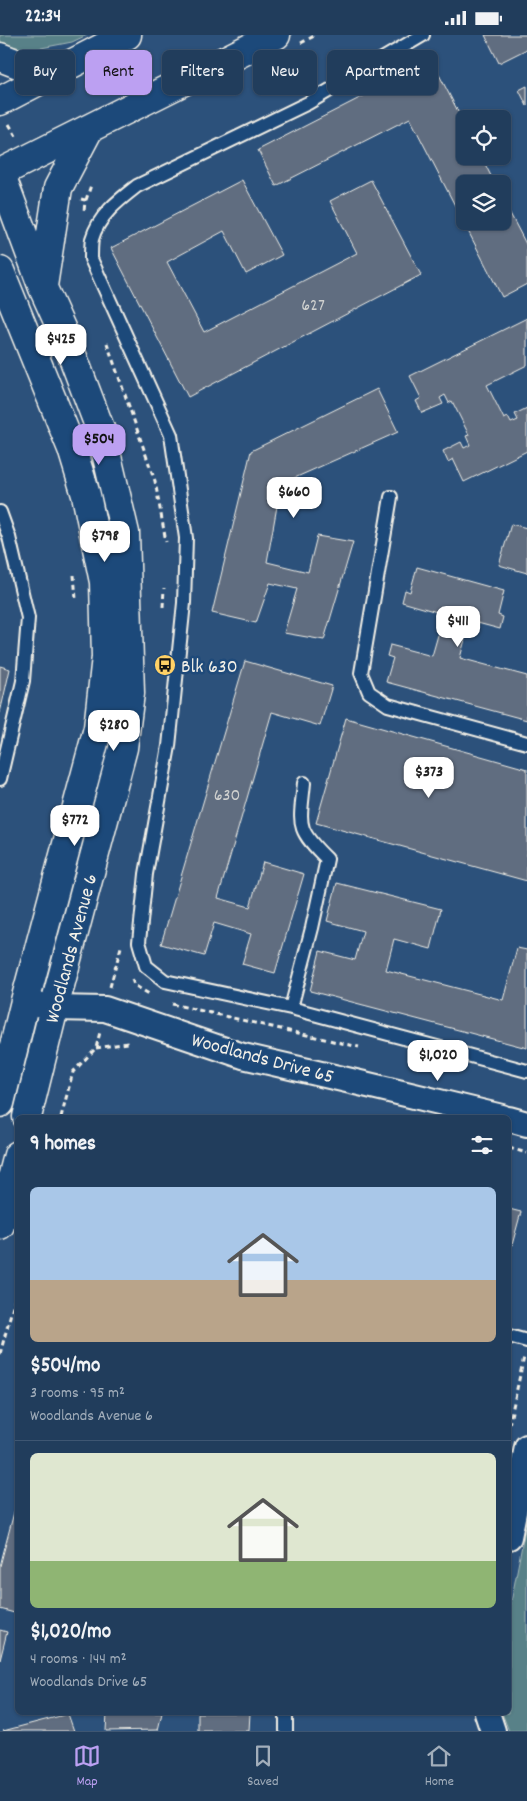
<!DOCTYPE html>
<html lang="en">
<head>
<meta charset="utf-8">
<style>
	:root { --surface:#213d5c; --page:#294462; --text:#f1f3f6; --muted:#a2aebb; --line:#3e5672; --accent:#bca0f2 }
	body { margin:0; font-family:Dekko,sans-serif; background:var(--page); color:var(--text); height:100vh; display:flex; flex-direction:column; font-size:19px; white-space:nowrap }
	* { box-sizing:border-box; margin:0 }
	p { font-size:16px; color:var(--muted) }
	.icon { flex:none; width:28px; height:28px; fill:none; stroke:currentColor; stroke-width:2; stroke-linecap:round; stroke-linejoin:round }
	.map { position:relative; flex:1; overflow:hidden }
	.panel { position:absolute; left:15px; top:1080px; width:496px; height:600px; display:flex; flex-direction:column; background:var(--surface); border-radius:8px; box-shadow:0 1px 4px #0004,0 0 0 1px var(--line) }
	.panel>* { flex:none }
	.top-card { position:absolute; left:15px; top:15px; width:498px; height:45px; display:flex; gap:10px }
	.fabs { position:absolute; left:456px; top:75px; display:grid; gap:10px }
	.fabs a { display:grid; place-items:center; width:55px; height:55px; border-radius:8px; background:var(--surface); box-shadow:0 1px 4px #0004,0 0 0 1px var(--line); font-size:25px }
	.price { position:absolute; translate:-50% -42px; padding:0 11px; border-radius:10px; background:#fff; color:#222; font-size:16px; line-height:32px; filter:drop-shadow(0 1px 2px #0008) }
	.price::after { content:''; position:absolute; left:50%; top:30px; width:15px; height:11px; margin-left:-8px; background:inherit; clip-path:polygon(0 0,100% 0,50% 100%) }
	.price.active { background:var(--accent); color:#111 }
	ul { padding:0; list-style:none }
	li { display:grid; align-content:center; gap:10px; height:265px; padding:0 15px }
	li+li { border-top:1px solid var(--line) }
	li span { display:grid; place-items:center; height:155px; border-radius:8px; color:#555 }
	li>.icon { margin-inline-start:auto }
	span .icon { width:90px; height:90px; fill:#fffc; stroke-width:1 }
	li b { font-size:21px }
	h2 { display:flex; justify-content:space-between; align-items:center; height:60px; padding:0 15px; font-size:21px }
	.pill { padding:0 18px; border-radius:8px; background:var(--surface); box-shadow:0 1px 4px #0004,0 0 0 1px var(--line); font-size:18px; line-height:45px }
	.pill.active { background:var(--accent); color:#111 }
	.status { display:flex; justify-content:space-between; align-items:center; height:35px; padding:0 25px; background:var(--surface); direction:ltr }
	.status svg { height:14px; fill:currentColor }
	.menu { display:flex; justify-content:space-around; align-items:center; height:70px; border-top:1px solid var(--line); background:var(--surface); font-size:14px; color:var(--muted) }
	.menu a { display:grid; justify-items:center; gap:2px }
	.menu .active { color:var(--accent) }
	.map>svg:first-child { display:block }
	.green { fill:#588188; stroke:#a6b9b8 }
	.building { fill:#606d80; stroke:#f4f1e8 }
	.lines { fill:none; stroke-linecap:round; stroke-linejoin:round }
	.lane-casing { stroke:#f4f1e8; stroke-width:16 }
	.street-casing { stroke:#f4f1e8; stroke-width:28 }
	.secondary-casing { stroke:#f4f1e8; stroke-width:31 }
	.path { stroke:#f4f1e8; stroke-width:3; stroke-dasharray:5 4; stroke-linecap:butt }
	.lane { stroke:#1f4a7a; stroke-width:12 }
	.street { stroke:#1f4a7a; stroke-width:24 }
	.secondary { stroke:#1f4a7a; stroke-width:28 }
	.labels { text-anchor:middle; stroke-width:5; stroke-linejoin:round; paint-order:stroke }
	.number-label { font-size:18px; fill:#cfd0ce }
	.poi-label { font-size:20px; fill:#f4f1e8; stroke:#1f4a7a; text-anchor:start }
	.street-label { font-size:20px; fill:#f4f1e8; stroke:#1f4a7a }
</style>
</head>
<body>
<div class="status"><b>22:34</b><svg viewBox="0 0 49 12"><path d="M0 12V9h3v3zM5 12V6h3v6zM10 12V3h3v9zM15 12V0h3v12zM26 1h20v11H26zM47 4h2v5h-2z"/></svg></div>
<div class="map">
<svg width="527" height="1696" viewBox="0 0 527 1696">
	<rect width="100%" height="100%" fill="#2c517b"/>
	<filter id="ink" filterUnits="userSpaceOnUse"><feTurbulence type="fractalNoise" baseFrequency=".02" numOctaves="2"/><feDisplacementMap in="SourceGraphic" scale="10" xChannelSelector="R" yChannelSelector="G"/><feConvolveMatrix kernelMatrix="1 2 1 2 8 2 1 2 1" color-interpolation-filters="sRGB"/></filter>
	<g filter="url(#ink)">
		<path class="green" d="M0,0h87l-15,7 -36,7 -34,-3 -2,-1z
			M527,1484v212h-18l-7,-18h7v-100z"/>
		<path class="building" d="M485,0h42v14l-28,14z
			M432,26l33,64v31h16l14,28h-30v37h37v-23l25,48v38l-25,13 -92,-179 -134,68 -18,-36z
			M527,51v20l-8,-16z
			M242,145l40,75 -36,19 -22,-43 -57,31 37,70 153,-79 -27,-52 41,-21 50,95 -233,122 -77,-149z
			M527,283v47l-40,20 17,34 4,-2 3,6 7,-3 -3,-6 12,-6v43l-63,31 -11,-23 -5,3 -5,-11 18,-9 3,6 6,-3 -4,-9 3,-1 -17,-34 -3,2 -4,-8 -5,3 3,6 -21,9 -6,-12 5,-3 -11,-22z
			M377,354l21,43 -117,52 -14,78 41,10 9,-36 36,6 -29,98 -40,-7 13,-44 -27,-6 -14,40 -44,-10 39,-162z
			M511,489l16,4v45l-28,-8z
			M417,532l87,24 -6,24 5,2 -3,12 -30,-8 -10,37 67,18v44l-141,-38 7,-24 -6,-2 3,-11 42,11 12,-42 -42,-12 3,-12 5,2z
			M245,626l87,25 -12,40 -48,-14 -54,186 32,9 13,-45 41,12 -29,99 -33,-9 9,-30 -37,-11 -10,33 -43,-12z
			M0,631l10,3 -10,44z
			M346,683l181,51v112l-211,-58z
			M337,848l104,26 -10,40 -37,-10 -8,31 117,30 14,-52 10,2v98l-217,-57 10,-40 35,9 8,-29 -36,-10z
			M509,1174l12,3 -12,44z
			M18,1462v117l-18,-5v-43z
			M0,1595l7,2 -7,28z
			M107,1678h55l-4,17 -52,1z
			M198,1678h52l-1,18h-51z
			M68,1679l6,17h-71z"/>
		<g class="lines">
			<g class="lane-casing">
				<path id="lane" d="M423,0l-115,68 -171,83c-18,14 -38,29 -45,53 -1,6 -1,13 -1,20l80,176 15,103 -2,65 -15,143 -23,128 -7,68 7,24 19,15 126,27 236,63
					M391,462l-30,176 8,19 19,13 139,38
					M0,477l9,25 19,81 -5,63 -23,98
					M291,973l21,-80 15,-69c-32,-31 -27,-34 -23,-76
					M509,1301l18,5
					M286,1678v18"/>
			</g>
			<g class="street-casing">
				<path id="street" d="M25,966l29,7 51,1 138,47 121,28 138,33
					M509,1084l18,5
					M509,1502l18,-90
					M487,1678l6,18"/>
			</g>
			<g class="secondary-casing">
				<path id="secondary" d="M0,22l49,19
					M0,66l127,-66
					M0,137l43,116 23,51 35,92 24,102 5,160 -7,55 -69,260 -27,109
					M0,138l276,-138
					M0,236l72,178 14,46 18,87 2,75 -8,71 -73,273 -25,102
					M43,251l15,-98 31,-59
					M0,1190l18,-70"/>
			</g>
			<path class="path" d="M301,8l15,-8
				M9,89l7,12
				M81,164l4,1 -1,12
				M86,165l5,-15
				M107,308l48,138 11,61
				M74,540l2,24
				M163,572l1,-19
				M132,944l2,6 15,9
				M110,952l11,-40
				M172,969l187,43
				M96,1013l32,-5
				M61,1082l12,-45 23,-24 4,-16
				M509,1113l18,5
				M0,1319l18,-67
				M509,1390l15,-68"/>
			<use href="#lane" class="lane"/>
			<use href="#street" class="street"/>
			<use href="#secondary" class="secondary"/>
		</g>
	</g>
	<defs>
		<g id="bus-disc" transform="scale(1.125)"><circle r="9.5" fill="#ffd166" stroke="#1f4a7a"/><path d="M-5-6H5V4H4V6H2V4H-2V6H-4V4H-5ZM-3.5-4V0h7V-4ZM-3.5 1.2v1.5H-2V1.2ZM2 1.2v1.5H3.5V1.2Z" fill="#111"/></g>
	</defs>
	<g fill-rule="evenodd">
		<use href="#bus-disc" x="165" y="630"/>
	</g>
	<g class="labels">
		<g class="number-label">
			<text x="313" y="275">627</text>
			<text x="227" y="765">630</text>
		</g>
		<g class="poi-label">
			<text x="181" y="637">Blk 630</text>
		</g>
		<g class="street-label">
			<text transform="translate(70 913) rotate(-75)" y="7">Woodlands Avenue 6</text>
			<text transform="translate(263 1022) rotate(15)" y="7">Woodlands Drive 65</text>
		</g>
	</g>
</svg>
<div class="fabs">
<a><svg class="icon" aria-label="locate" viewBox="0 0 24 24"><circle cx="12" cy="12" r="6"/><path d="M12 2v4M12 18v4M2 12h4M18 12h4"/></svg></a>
<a><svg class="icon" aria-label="layers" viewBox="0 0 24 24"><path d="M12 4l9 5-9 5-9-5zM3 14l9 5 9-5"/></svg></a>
</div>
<b class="price" style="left:61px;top:331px">$425</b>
<b class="price active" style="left:99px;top:431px">$504</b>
<b class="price" style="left:294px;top:484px">$660</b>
<b class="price" style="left:105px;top:528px">$798</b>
<b class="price" style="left:458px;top:613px">$411</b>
<b class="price" style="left:114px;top:717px">$280</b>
<b class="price" style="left:429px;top:764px">$373</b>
<b class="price" style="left:75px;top:812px">$772</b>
<b class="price" style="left:438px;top:1047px">$1,020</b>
<div class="top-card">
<a class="pill">Buy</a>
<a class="pill active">Rent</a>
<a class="pill">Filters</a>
<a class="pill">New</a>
<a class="pill">Apartment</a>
</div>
<section class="panel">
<h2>9 homes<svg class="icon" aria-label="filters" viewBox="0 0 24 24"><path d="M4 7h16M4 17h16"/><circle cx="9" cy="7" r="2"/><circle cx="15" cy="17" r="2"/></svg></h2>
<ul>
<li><span style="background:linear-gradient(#a9c7e8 60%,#b9a48a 0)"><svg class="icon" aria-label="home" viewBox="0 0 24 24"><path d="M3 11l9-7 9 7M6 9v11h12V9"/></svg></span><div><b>$504/mo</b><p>3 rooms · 95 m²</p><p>Woodlands Avenue 6</p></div></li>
<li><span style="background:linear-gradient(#dfe7d0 70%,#8fb573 0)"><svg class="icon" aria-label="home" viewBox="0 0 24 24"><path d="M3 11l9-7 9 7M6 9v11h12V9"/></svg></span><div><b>$1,020/mo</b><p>4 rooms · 144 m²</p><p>Woodlands Drive 65</p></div></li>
</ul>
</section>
</div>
<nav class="menu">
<a class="active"><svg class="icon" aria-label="map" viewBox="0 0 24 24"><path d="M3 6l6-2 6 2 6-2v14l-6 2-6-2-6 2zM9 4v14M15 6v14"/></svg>Map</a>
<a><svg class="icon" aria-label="saved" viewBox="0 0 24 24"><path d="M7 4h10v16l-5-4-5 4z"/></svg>Saved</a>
<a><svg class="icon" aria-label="home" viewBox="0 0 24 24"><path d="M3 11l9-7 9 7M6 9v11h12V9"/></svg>Home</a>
</nav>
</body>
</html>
